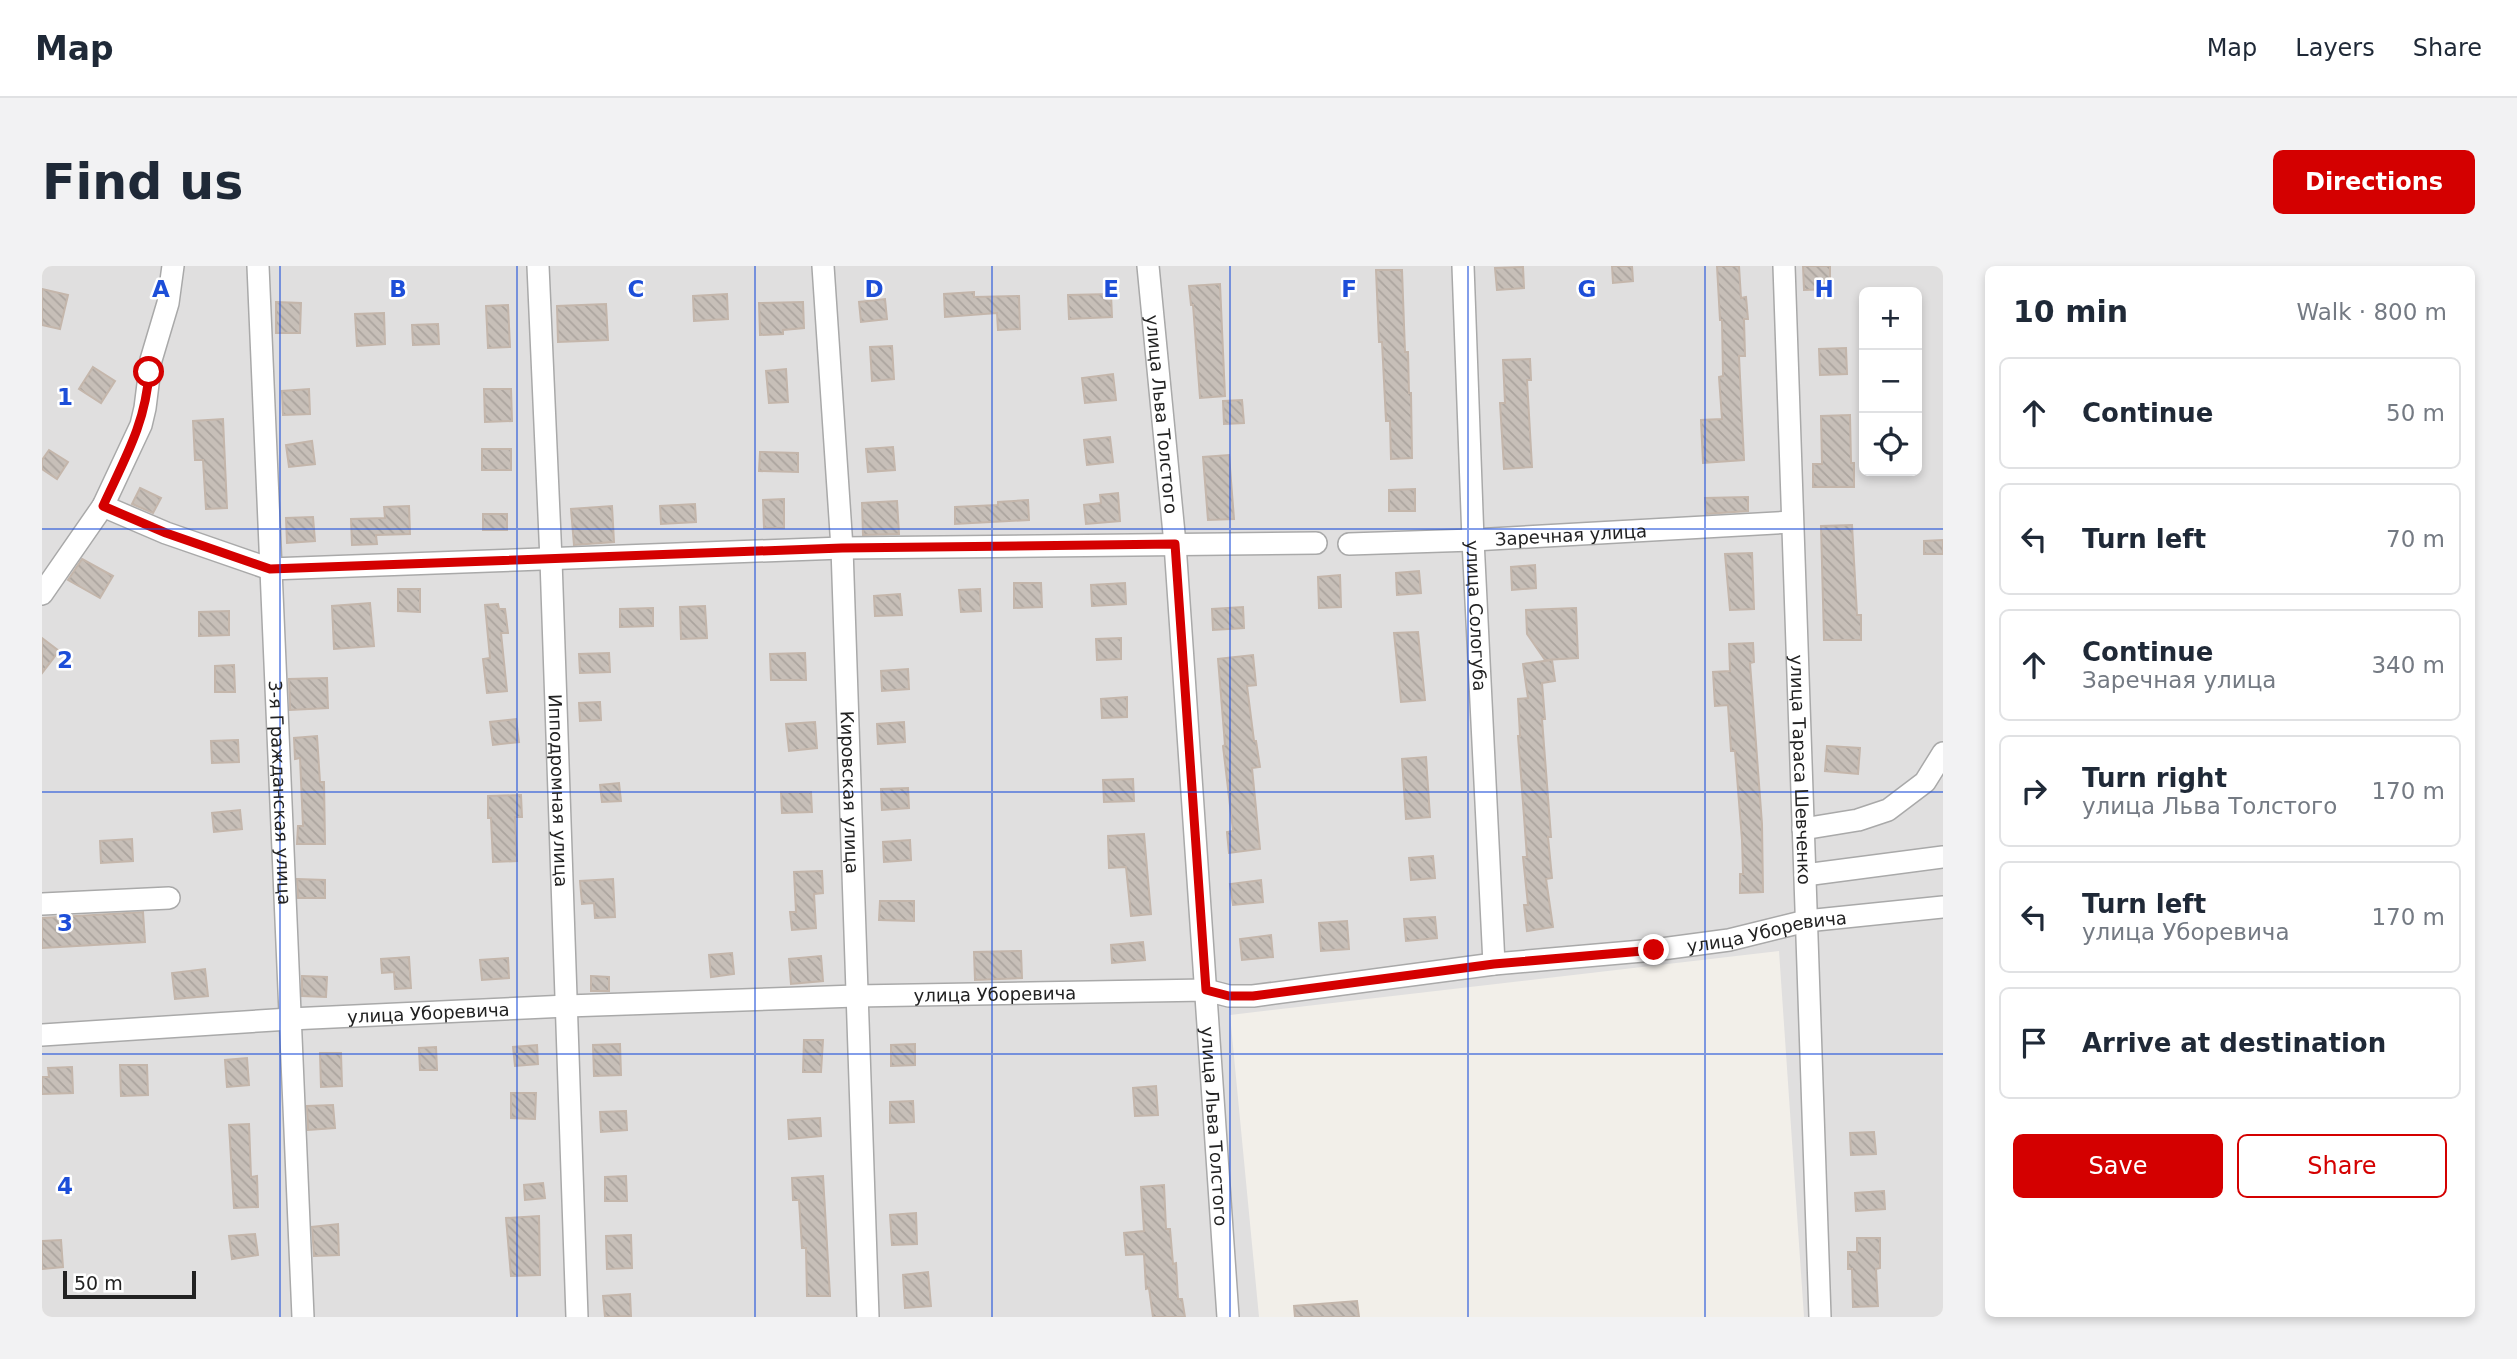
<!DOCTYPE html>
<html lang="en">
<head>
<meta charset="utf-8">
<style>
	body { margin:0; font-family:"DejaVu Sans",sans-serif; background:#f2f2f3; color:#1f2937 }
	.controls { position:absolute; right:21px; top:21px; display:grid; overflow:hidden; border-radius:10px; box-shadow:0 4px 10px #0003 }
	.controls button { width:63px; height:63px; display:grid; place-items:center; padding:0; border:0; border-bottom:2px solid #e0e1e3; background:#fff; color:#1f2937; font:35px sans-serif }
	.scale { position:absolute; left:21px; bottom:18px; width:133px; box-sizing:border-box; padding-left:7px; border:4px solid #222; border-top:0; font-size:19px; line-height:24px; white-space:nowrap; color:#222; -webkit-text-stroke:5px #fff; paint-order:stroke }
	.stop { position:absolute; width:21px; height:21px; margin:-16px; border:5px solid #d40000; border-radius:50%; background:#fff }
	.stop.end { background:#d40000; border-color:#fff; box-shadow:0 2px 7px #0008 }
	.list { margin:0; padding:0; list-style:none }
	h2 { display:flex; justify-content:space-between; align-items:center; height:91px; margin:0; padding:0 28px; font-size:30px }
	h2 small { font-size:23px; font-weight:400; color:#747a83 }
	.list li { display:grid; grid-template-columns:46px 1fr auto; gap:21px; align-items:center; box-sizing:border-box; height:112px; margin:0 14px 14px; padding:0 14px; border:2px solid #e0e1e3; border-radius:10px }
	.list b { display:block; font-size:26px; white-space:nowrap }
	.list p { margin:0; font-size:23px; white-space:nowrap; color:#747a83 }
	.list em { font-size:23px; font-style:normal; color:#747a83 }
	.actions { display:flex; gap:14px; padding:21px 28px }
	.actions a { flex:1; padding:16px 0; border:2px solid #d40000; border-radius:10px; text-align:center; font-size:24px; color:#d40000 }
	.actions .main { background:#d40000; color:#fff }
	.icon { flex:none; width:38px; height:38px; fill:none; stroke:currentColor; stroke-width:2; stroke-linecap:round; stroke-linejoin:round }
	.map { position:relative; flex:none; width:1901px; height:1051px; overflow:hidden; border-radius:10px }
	header { display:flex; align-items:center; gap:42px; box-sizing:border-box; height:98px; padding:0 35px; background:#fff; border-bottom:2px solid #e0e1e3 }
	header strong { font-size:33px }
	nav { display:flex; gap:38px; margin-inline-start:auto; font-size:24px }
	.intro { display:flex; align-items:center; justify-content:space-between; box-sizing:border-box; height:168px; padding:0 42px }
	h1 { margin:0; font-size:49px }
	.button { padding:18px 32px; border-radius:10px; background:#d40000; color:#fff; font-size:24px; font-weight:700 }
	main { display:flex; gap:42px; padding:0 42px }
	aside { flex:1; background:#fff; border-radius:10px; box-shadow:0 4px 10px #0003 }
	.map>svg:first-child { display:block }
	.residential { fill:#e0dfdf; fill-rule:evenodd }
	.building { fill:url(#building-back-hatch); stroke:#c4b6ab; stroke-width:2 }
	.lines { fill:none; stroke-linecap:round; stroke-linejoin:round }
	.minor-casing { stroke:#a9a9a9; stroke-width:24 }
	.minor { stroke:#fff; stroke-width:21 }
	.route { stroke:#d40000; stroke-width:9 }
	.grid { fill:none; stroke:#1d4ed8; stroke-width:2; stroke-opacity:0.55 }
	.labels { text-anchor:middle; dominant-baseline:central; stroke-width:5; stroke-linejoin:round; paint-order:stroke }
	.street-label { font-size:18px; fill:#222; stroke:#fff }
	.grid-label { font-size:23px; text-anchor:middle; font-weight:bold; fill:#1d4ed8; stroke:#fff; stroke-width:5; stroke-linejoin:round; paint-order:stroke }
</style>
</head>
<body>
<header>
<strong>Map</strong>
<nav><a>Map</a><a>Layers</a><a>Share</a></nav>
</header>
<div class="intro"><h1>Find us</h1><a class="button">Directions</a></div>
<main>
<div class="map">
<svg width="1901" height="1051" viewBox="0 0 1901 1051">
	<defs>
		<pattern id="building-back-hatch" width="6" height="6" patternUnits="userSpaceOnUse" patternTransform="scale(1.75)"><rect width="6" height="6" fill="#c7bfb8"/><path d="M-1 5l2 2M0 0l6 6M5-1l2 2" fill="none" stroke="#aba49e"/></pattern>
	</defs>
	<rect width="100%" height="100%" fill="#f2efe9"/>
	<path class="residential" d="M0,0H1901V1051H1762L1737,685L1188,749L1217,1051H0ZM1822,26H1875V205H1822Z"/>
	<g class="building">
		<polygon points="1570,0 1590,0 1591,15 1571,17"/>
		<polygon points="1675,0 1697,0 1699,32 1704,31 1706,53 1702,53 1703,90 1697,90 1702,194 1661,197 1659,154 1680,153 1677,111 1681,110 1680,54 1678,54"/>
		<polygon points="1761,0 1788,0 1788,23 1762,24"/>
		<polygon points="1481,1 1482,22 1455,24 1453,2"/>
		<polygon points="1334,4 1360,4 1363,86 1366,86 1367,127 1369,127 1370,192 1349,193 1348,155 1344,155 1340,76 1337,76"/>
		<polygon points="1178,18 1183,130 1158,132 1151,39 1149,39 1147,20"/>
		<polygon points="0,23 26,29 18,63 0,59"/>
		<polygon points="932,26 932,31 977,30 978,63 956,64 955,47 903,51 902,28"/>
		<polygon points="685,28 686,53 652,55 651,30"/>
		<polygon points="1069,28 1070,51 1027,53 1026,29"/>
		<polygon points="843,33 845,53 819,56 817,36"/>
		<polygon points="234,36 259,37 258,67 234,67"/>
		<polygon points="761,36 762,62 741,64 741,68 718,69 717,37"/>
		<polygon points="564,38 566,74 516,76 515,40"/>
		<polygon points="466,39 468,81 446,82 444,40"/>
		<polygon points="342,47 343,78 315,80 313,48"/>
		<polygon points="396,58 397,78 371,79 370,59"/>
		<polygon points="850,80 852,113 830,115 828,81"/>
		<polygon points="1804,82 1805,108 1778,109 1777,83"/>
		<polygon points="1488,93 1489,114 1485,114 1490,201 1462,203 1458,137 1463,137 1461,94"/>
		<polygon points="51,101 73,115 59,137 37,123"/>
		<polygon points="744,103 746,136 727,137 724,105"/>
		<polygon points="1071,108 1074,134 1043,137 1040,112"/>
		<polygon points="267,123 268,148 241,149 240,125"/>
		<polygon points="442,123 469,123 470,155 443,156"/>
		<polygon points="1200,134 1202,157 1182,158 1181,135"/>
		<polygon points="1808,149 1809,197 1812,197 1812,221 1771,221 1771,198 1780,198 1779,150"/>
		<polygon points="181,153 185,242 164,243 161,194 153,194 151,155"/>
		<polygon points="1068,171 1071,196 1045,199 1042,174"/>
		<polygon points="270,175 273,198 247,201 244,179"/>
		<polygon points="851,181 853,204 826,206 824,183"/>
		<rect x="440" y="183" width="29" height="21"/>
		<polygon points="7,184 26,196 15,213 0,203 0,194"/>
		<polygon points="718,186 756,187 756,206 717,205"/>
		<polygon points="1187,189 1192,253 1166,254 1161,191"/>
		<polygon points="98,222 119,232 111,247 90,238"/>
		<polygon points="1373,223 1373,245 1347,245 1347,224"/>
		<polygon points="1076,227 1078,255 1044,258 1042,239 1059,237 1058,229"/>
		<polygon points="1706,231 1706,245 1664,248 1663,232"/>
		<polygon points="742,233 742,262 722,262 721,234"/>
		<polygon points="986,234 987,254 913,258 913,241 956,239 956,236"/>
		<polygon points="855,235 857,268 821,269 820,237"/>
		<polygon points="653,238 654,256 619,258 618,240"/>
		<polygon points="367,240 368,268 334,269 335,278 310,279 309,253 343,252 342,241"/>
		<polygon points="570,240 572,276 532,279 529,243"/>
		<rect x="441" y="248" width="24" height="16"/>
		<polygon points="271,251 273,275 245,277 244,252"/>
		<polygon points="1810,259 1815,349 1819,349 1819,374 1782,374 1779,260"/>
		<polygon points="1901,274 1901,288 1882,288 1882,275"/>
		<polygon points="1710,287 1712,343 1688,344 1683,288"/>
		<polygon points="40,293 71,310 58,332 26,314"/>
		<polygon points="1493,299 1494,322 1470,324 1469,301"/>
		<polygon points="1377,305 1379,327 1355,329 1354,307"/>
		<polygon points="1298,309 1299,341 1277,342 1276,311"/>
		<polygon points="972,317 999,317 1000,341 972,342"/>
		<polygon points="1083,317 1084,338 1050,340 1049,319"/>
		<polygon points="356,323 378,323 378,346 356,345"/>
		<polygon points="938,323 939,345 919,346 917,324"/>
		<polygon points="858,328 860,349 833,350 832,330"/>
		<polygon points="328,337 332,380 292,383 290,340"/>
		<polygon points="456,338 457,343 463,343 466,367 459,367 465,425 445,427 441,393 448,392 443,339"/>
		<polygon points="663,340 665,372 639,373 638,341"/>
		<polygon points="1201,341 1202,362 1171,364 1170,343"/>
		<polygon points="611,342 611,360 578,361 578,343"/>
		<polygon points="1534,342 1536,392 1503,394 1485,368 1484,344"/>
		<polygon points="187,345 187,369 157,370 157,346"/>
		<polygon points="1376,366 1383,434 1359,436 1352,367"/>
		<polygon points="0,372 17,385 0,407"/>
		<polygon points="1079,372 1079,393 1055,394 1054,373"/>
		<polygon points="1711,377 1712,396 1708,397 1720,558 1721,626 1698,627 1698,608 1701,608 1700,574 1693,485 1689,485 1686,439 1673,440 1671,406 1688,405 1687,378"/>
		<polygon points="567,387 568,406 538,407 537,388"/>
		<polygon points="763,387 764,414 729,414 728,388"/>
		<polygon points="1211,389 1214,419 1205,420 1212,475 1214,475 1218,501 1210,502 1218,583 1187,587 1185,566 1191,565 1181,480 1183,479 1176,393"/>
		<polygon points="1510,394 1513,415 1500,417 1503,453 1500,453 1509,571 1506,571 1510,612 1504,613 1511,661 1485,665 1482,639 1486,639 1481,591 1485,591 1476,470 1478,470 1476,433 1486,432 1481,398"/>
		<polygon points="192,399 193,426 173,426 173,400"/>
		<polygon points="866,403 867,423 840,425 839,405"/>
		<polygon points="285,412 286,442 248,444 247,413"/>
		<polygon points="1085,431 1085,451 1060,452 1059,433"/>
		<polygon points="558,436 559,454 538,455 537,437"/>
		<polygon points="474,453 477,476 451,479 448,456"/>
		<polygon points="773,456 775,482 747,485 744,458"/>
		<polygon points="862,456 863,476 836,478 835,458"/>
		<polygon points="275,470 278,516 282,516 283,578 255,578 256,560 261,560 258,492 253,493 252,472"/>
		<polygon points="196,474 197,496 170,497 169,475"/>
		<polygon points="1785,480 1818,482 1816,508 1783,505"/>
		<polygon points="1384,491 1388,551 1364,553 1360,493"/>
		<polygon points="1091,513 1092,535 1062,536 1061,514"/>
		<polygon points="577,517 579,535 560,536 558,519"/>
		<polygon points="866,522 867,542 840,544 839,523"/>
		<polygon points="739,526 769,526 770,546 740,547"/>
		<polygon points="479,529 480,551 473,551 475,595 451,596 449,552 446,552 446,530"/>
		<polygon points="198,544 200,563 172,566 170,547"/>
		<polygon points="1102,568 1109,648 1089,650 1084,601 1067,602 1066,570"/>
		<polygon points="90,573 91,595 59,597 58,575"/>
		<polygon points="868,574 869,594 842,596 841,576"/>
		<polygon points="1391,590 1393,612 1369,614 1367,592"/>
		<polygon points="780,605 781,627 772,628 774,662 750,664 748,646 754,646 752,606"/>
		<polygon points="255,613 283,614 283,632 256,632"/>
		<polygon points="571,613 573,651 553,652 552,637 540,638 538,615"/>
		<polygon points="1219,614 1221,636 1191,639 1188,618"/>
		<polygon points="838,635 872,635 872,655 837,654"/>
		<polygon points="101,646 103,676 0,682 0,652"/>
		<polygon points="1393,651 1395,672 1364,675 1362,653"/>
		<polygon points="1305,655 1307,683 1279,685 1277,657"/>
		<polygon points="1229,669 1231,691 1200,694 1198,673"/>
		<polygon points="1101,676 1103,694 1070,697 1069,679"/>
		<polygon points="979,685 980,712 933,714 932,686"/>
		<polygon points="690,687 692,708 669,711 667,689"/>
		<polygon points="779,690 781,715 749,718 747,693"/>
		<polygon points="367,691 369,722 353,723 352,706 340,707 339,693"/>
		<polygon points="466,692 467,712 440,714 438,694"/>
		<polygon points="163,703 166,730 133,733 130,707"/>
		<polygon points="260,710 285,711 284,731 260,730"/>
		<polygon points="549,710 567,711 567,725 549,725"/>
		<polygon points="762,774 781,774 779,806 761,806"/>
		<polygon points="578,778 579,809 552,810 551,779"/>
		<polygon points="873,778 873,799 849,800 849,779"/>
		<polygon points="495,779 496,798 473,800 471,781"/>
		<polygon points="394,781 395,804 378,804 377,782"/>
		<polygon points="278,787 299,787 300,820 279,821"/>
		<polygon points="205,792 207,819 185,821 183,794"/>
		<polygon points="78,799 105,799 106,829 79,830"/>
		<polygon points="30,801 31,827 0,828 0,811 7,811 6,802"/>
		<polygon points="1114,820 1116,849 1093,850 1091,822"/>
		<polygon points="469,827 494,827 493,853 469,852"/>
		<polygon points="871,835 872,856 848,857 848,836"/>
		<polygon points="291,839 293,862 266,864 265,840"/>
		<polygon points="584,845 585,864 559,866 558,846"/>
		<polygon points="778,852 779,870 747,873 746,854"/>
		<polygon points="207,858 209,911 215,910 216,941 192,942 187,859"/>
		<polygon points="1832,866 1834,888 1809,889 1808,867"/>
		<polygon points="584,910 585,935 563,935 563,911"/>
		<polygon points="781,910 788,1030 765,1030 764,982 760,982 757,934 751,934 750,912"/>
		<polygon points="501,917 503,932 483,934 482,919"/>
		<polygon points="1122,919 1124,963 1128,963 1131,998 1134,997 1136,1033 1140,1033 1143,1051 1111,1051 1107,1022 1104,1023 1102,988 1084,989 1082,967 1102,965 1099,921"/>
		<polygon points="1842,925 1843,943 1814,945 1813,927"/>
		<polygon points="874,947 875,978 850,979 848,949"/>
		<polygon points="497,950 498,1009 469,1010 464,952"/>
		<polygon points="296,958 297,989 272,990 270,961"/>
		<polygon points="213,968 216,989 190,993 187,970"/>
		<polygon points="589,969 590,1002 565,1003 564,970"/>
		<polygon points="1815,972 1838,972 1838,1002 1834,1003 1836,1040 1811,1041 1810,1003 1806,1003 1806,986 1815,986"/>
		<polygon points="19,974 21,1001 0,1003 0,975"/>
		<polygon points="886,1006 889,1040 863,1042 861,1009"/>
		<polygon points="588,1028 589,1050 563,1051 561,1030"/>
		<polygon points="1315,1035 1317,1051 1253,1051 1252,1040"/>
	</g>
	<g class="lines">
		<defs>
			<g id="minor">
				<path id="s1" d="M216,0L261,1051"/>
				<path id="s2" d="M496,0L509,294L535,1051"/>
				<path id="s3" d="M781,0L800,282L826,1051"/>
				<path id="s4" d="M1106,0L1133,278L1186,1051"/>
				<path id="s5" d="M1421,0L1431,274L1452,698"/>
				<path id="s6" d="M1742,0L1778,1051"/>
				<polyline points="61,240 124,267 228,303 800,282 1274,277"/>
				<path id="s7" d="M1307,278L1431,274L1750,256"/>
				<polyline points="0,328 61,240 99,159 103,142 109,94 126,37 131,0"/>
				<polyline points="1761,563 1816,554 1846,544 1883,516 1901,487"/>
				<polyline points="1763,609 1901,591"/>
				<polyline points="0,638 127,632"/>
				<path id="s8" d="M0,769L248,753L525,740L814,730L1164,724L1187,730H1211L1452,698L1612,684L1687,674L1764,655L1901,641"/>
			</g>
		</defs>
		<use href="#minor" class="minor-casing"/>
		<use href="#minor" class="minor"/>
	</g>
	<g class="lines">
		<path class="route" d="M107,106C104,157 82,194 61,240L124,267L228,303L800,282L1133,278L1164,724L1187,730H1211L1452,698L1612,684"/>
	</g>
	<path class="grid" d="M238,0V1051M475,0V1051M713,0V1051M950,0V1051M1188,0V1051M1426,0V1051M1663,0V1051M0,263H1901M0,526H1901M0,788H1901"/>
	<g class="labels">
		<g class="street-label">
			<text stroke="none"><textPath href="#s4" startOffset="149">улица Льва Толстого</textPath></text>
			<text stroke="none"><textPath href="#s7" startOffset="222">Заречная улица</textPath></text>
			<text stroke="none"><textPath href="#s5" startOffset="350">улица Сологуба</textPath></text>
			<text stroke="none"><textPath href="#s6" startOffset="504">улица Тараса Шевченко</textPath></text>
			<text stroke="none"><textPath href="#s2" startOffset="525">Ипподромная улица</textPath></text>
			<text stroke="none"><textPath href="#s3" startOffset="527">Кировская улица</textPath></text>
			<text stroke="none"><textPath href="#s1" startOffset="527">3-я Гражданская улица</textPath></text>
			<text stroke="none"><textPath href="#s8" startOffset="1731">улица Уборевича</textPath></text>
			<text stroke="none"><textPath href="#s8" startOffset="954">улица Уборевича</textPath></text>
			<text stroke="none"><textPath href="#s8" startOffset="387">улица Уборевича</textPath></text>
			<text stroke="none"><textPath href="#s4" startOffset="863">улица Льва Толстого</textPath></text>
		</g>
	</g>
	<g class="grid-label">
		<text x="119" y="31">A</text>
		<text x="356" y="31">B</text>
		<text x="594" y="31">C</text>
		<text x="832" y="31">D</text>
		<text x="1069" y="31">E</text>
		<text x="1307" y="31">F</text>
		<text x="1545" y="31">G</text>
		<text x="1782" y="31">H</text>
		<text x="23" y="139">1</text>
		<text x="23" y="402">2</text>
		<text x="23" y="665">3</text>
		<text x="23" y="928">4</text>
	</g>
</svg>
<div class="controls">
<button>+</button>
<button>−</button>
<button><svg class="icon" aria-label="locate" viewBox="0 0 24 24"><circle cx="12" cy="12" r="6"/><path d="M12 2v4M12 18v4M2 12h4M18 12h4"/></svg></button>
</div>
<div class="scale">50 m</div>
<div class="stop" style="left:107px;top:106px"></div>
<div class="stop end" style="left:1612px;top:684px"></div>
</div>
<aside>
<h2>10 min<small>Walk · 800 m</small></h2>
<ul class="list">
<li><svg class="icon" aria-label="ahead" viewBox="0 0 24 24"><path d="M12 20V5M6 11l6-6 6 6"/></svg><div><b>Continue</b></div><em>50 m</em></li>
<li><svg class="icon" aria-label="left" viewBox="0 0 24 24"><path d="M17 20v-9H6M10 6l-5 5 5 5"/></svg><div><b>Turn left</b></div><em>70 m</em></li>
<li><svg class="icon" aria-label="ahead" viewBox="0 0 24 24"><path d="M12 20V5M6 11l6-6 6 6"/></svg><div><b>Continue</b><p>Заречная улица</p></div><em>340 m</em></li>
<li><svg class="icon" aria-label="right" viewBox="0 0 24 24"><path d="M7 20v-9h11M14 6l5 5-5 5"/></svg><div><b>Turn right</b><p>улица Льва Толстого</p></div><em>170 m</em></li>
<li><svg class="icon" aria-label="left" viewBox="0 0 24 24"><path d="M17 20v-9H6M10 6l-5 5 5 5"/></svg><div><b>Turn left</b><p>улица Уборевича</p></div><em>170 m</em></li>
<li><svg class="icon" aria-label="arrive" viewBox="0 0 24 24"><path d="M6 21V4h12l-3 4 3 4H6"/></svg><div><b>Arrive at destination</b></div></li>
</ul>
<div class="actions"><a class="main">Save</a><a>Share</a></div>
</aside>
</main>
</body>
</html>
